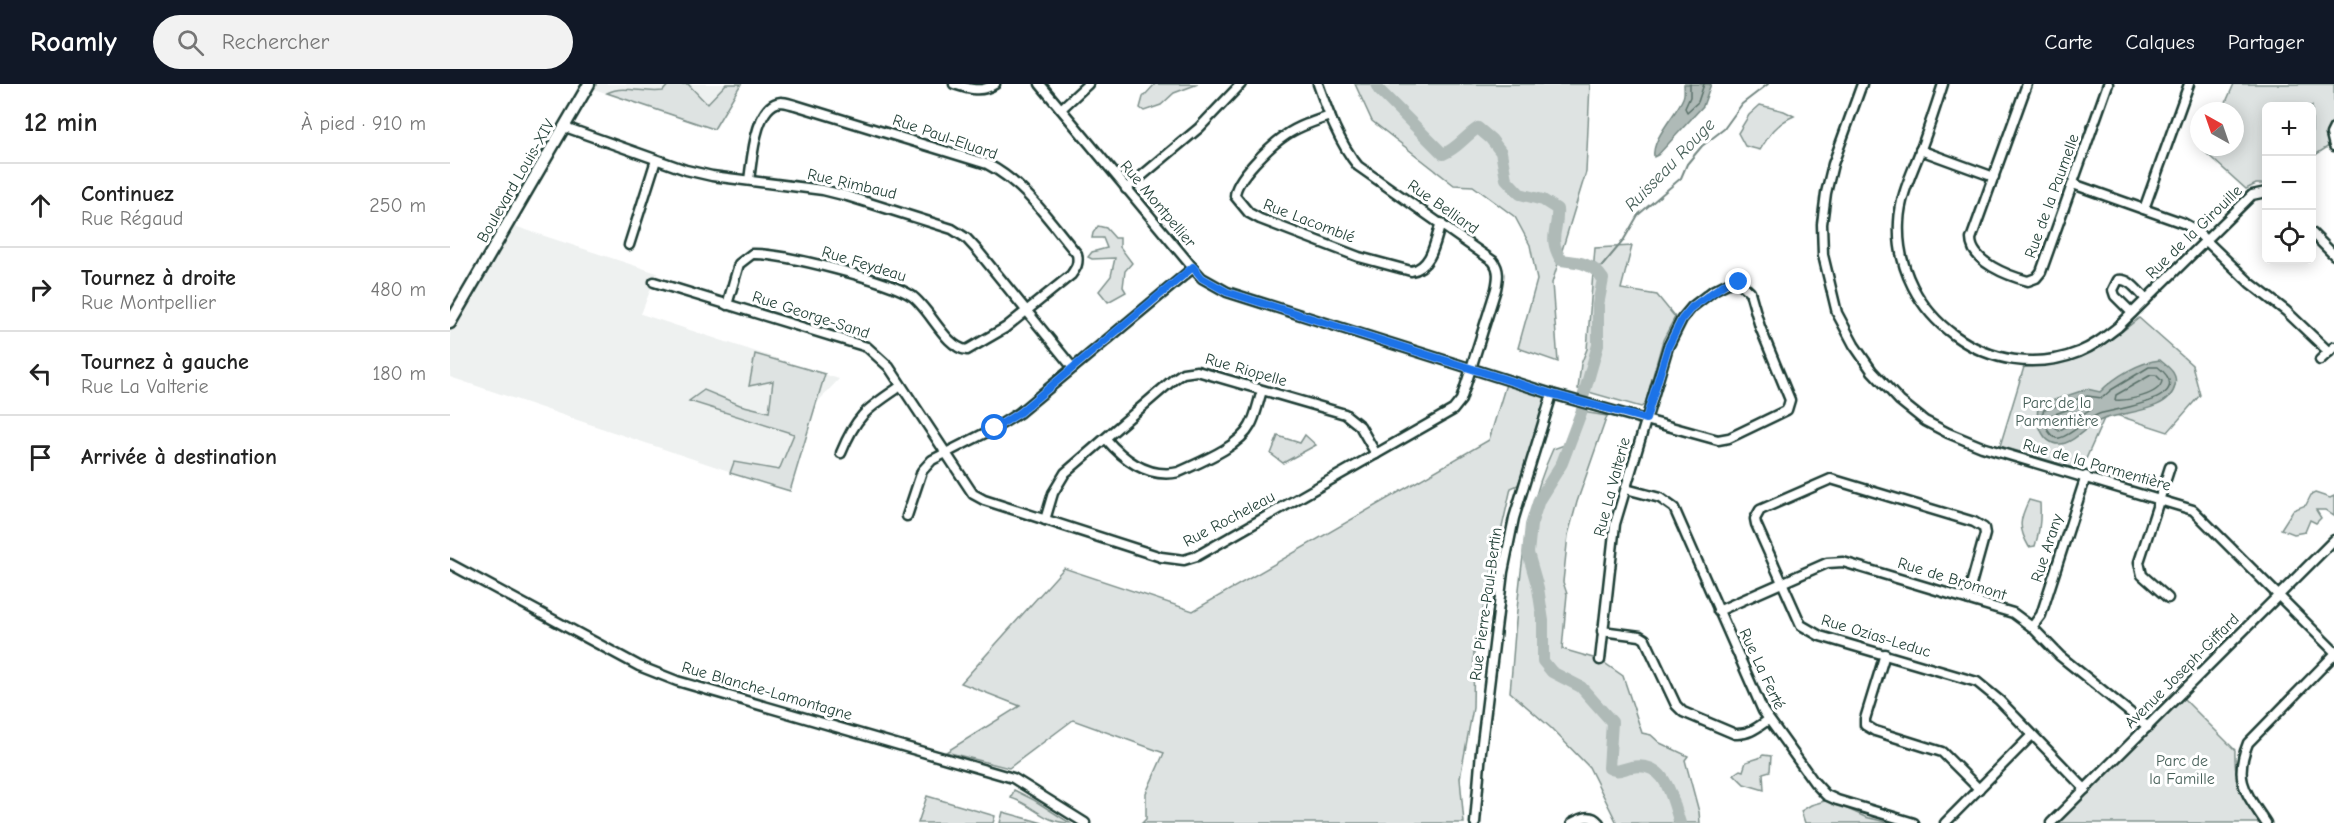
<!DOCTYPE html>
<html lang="fr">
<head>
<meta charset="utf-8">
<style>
	body { margin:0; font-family:"Comic Neue",sans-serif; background:#f2f2f2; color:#222 }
	.controls { position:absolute; right:18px; top:18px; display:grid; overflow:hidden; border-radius:9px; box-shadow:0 3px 15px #0003 }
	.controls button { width:54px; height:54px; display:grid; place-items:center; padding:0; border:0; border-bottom:2px solid #e0e0e0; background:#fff; color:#222; font:30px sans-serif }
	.compass { position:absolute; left:1740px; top:18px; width:54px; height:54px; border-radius:50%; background:#fff; box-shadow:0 3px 15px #0003; rotate:320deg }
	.stop { position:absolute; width:18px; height:18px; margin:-14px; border:4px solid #1a73e8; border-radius:50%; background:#fff }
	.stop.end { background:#1a73e8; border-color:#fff; box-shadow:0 2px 6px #0008 }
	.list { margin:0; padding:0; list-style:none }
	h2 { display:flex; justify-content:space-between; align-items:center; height:78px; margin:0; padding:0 24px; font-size:26px }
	h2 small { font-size:20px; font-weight:400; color:#767676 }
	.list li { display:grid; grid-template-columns:39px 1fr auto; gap:18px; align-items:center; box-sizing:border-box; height:84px; padding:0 24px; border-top:2px solid #e0e0e0 }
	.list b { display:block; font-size:22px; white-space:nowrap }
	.list p { margin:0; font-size:20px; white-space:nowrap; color:#767676 }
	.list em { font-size:20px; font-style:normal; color:#767676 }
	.icon { flex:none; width:33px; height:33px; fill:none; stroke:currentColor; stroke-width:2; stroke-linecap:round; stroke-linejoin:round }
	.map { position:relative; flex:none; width:1884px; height:739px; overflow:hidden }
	header { display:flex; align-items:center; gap:36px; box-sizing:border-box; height:84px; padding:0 30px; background:#111827; color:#fff }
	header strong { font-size:28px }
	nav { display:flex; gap:33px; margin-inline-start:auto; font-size:21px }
	.search { width:420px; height:54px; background:#f2f2f2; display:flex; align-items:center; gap:15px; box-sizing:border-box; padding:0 21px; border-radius:33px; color:#767676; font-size:22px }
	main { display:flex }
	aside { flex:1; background:#fff }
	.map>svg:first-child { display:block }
	.built { fill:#eef1f0 }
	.green { fill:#dee3e2; stroke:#7e908b; stroke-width:1.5 }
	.water { fill:#afbab7; stroke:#758883; stroke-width:1.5 }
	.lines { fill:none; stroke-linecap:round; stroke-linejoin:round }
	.shore { stroke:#596f68; stroke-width:1.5 }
	.stream { stroke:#758883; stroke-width:2 }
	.river { stroke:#afbab7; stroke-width:12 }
	.minor-casing { stroke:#1f3d34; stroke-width:13 }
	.major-casing { stroke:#1f3d34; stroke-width:15 }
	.minor { stroke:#fff; stroke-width:8 }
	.major { stroke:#fff; stroke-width:10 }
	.route { stroke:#1a73e8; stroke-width:8 }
	.labels { text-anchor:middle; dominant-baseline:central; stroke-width:6; stroke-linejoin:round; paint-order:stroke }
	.street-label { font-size:16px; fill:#1f3d34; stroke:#fff }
	.park-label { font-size:16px; fill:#455e57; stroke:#fff }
	.water-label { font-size:18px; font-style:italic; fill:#4a625b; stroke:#fff }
</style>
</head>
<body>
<header>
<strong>Roamly</strong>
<div class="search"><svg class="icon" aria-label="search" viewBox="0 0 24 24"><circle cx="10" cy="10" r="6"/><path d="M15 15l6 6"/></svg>Rechercher</div>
<nav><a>Carte</a><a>Calques</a><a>Partager</a></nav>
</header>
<main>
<aside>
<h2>12 min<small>À pied · 910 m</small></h2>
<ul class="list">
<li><svg class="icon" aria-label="ahead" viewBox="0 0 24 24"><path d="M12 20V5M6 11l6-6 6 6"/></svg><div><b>Continuez</b><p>Rue Régaud</p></div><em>250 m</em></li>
<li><svg class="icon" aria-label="right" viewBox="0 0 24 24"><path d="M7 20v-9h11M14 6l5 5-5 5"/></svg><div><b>Tournez à droite</b><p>Rue Montpellier</p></div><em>480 m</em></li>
<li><svg class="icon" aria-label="left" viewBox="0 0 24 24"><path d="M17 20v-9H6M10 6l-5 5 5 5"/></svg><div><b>Tournez à gauche</b><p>Rue La Valterie</p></div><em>180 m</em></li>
<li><svg class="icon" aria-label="arrive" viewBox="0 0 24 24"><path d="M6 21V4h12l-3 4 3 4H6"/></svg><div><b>Arrivée à destination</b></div></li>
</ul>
</aside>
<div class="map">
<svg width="1884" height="739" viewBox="0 0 1884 739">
	<rect width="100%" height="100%" fill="#fff"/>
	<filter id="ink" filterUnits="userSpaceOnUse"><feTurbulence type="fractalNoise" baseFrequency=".0167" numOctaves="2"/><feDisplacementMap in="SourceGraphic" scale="12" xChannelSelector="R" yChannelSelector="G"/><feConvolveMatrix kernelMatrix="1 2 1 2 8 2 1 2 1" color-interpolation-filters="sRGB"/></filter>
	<g filter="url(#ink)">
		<g class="built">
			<polygon points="139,0 291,0 265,46 138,3"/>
			<polygon points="58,140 207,189 191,230 389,295 362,324 338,407 0,293 0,239"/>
		</g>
		<g class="green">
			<path d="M219,0H238L257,20L276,0H291L264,45L157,9C175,0 193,10 213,7Z"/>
			<polygon points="705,0 748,0 724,9 711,21 694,27 690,24 693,13"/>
			<polygon points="905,0 1140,0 1136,88 1102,199 1108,278 1068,264 1087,196 1080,161 1065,133 1023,102 1004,101 922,37"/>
			<polygon points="1784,0 1884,0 1884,37 1881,43 1879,62 1862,73 1862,22 1816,22 1816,100 1806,100 1796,105 1754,67 1756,63 1785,63 1785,27 1772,27"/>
			<path d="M1310,21L1334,27L1344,32C1327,39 1319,51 1310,66L1295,62L1288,49L1299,31Z"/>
			<polygon points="648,142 656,144 665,154 670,154 670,163 682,179 675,187 673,203 676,208 658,218 649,207 661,192 665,174 642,175 638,173 642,168 657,164 653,154 642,154 643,149"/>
			<polygon points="1182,162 1171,205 1207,211 1225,233 1213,256 1195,320 1191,323 1128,305 1131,280 1137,265 1145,164"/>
			<path d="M1689,234L1742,281L1750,311L1718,348L1657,328L1631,386L1550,362L1574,283C1627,281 1649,267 1689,234Z"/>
			<polygon points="305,270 375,290 340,407 280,389 284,378 329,386 344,350 239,317 254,306 290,321 319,328 323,297 299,302"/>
			<polygon points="1056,300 1093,311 1097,319 1068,401 1061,404 1024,566 1023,624 1010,694 1014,739 692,739 696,735 696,709 714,669 623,636 559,684 496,668 570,622 511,599 614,484 743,527 1039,356"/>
			<path d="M1133,328L1157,332L1127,418L1118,451L1113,498L1117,510L1112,565L1150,576L1173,592L1192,649L1201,651L1210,659L1238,672L1235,676L1249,728L1250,739H1167L1139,683L1101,644L1060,608C1068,527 1068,440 1103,365L1120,359Z"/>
			<polygon points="855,351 866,361 833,379 821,370 828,352 850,359"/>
			<polygon points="1865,409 1880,414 1884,412 1884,432 1875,426 1866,426 1871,434 1866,439 1860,436 1855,448 1844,450 1831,445 1843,426 1856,421 1861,411"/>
			<path d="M1579,416L1590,419C1591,435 1590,447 1585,462L1579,463C1568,444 1569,436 1579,416Z"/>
			<path d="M1733,614L1785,666C1784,701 1792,711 1811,739H1608Z"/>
			<polygon points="1313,671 1321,672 1320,687 1313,689 1314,706 1294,700 1284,690 1290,686 1293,687 1296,678 1309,674"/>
			<path d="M564,706L584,716L620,739C594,739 584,721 561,714Z"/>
			<polygon points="477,712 545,732 543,739 468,739"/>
			<polygon points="1378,716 1415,733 1440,739 1355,739 1351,727 1361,721"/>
			<polygon points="553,728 593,739 550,739"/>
		</g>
		<g class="water">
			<path d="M1234,0H1261L1253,22L1208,71L1204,73C1201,55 1226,31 1233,14C1235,10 1234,5 1234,0Z"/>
			<path d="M1710,276C1719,284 1728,289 1725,302C1719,329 1671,327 1649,337C1636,342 1623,360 1610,360C1592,361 1584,335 1589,321L1637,305L1650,308C1664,293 1689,278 1710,276Z"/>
		</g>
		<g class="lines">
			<g class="shore">
				<polyline points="1240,0 1240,13 1235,24 1237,28 1248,18 1254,0"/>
				<path d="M1699,283H1708C1750,316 1667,324 1649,330C1638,334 1614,357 1606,354C1597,350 1594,338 1592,330L1594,326L1637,312L1652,314L1661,306Z"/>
				<path d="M1701,291H1706L1712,297C1710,311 1677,317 1665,316L1666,311Z"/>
				<polygon points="1637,319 1642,321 1642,325 1609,347 1606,344 1601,334 1602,331"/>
			</g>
			<polyline class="stream" points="1148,187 1173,157 1188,131 1231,94 1237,80 1252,62 1274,45 1292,20 1318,0"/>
			<g class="river">
				<path d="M926,0L929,6L993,70C1007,65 1015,52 1028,44L1041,55L1051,68L1056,95L1070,110L1093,116L1107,125C1109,147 1097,152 1111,176C1129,178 1143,179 1153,195L1148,221V261L1134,310"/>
				<path d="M1132,326L1112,379L1089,416L1081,441L1078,469L1088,504L1093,537V577L1102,588L1131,603L1162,638L1159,684C1167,689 1172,685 1181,683C1217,676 1221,713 1230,739"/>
			</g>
			<defs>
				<g id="minor">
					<path d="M504,0C519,5 531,9 545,0"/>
					<polyline points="590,0 743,184 752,194 777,208 1102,310 1268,356 1279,354 1337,326 1340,316 1310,243 1300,208 1289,198 1282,197 1264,206 1242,223 1232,235 1218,263 1165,440 1150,576"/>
					<polyline points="1412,0 1383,80 1376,109 1372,140 1373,171 1387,229 1404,261 1422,287 1450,317 1475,337 1498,349 1532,363 1743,426 1884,567"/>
					<path d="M1493,0C1486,22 1479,43 1471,65C1462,89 1450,112 1449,138C1444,232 1542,303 1629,268C1644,262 1655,253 1668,243L1802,111L1816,108"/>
					<path d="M1577,0L1521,155C1521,178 1559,192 1578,197L1586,194L1591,188L1658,0"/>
					<polyline points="611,25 638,0"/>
					<path d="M880,32C865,37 849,42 836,51C821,61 785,95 785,112L799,129L810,135L909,173L961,187C982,184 985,157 991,139"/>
					<polyline points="115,43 236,86 262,92 373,106 397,112 502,145 516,154 528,167 623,284"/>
					<polyline points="1884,44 1881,50 1884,62"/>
					<polyline points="1470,66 1544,93"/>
					<polyline points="1623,100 1733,139 1744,145 1800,199 1836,227 1879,268"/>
					<polyline points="676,105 749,44 791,0"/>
					<polyline points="1694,125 1739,0"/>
					<polyline points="1862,149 1884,171"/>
					<polyline points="179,161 206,76"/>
					<path d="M204,198L417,263L439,283L523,410L534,416L711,473L734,476L747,472L1003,326L1011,316L1046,205C1048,195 1050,186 1043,177L908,82C889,59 878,28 868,0"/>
					<path d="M277,221L289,180L302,170C332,169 438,196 462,212C480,225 496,264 517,266L555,244L621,191C626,184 629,180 627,170C599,137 576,100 537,80L345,21C341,20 335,18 331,18C305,20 302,77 299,96"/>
					<path d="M1682,229L1665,212L1663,206L1668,196C1680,194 1688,208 1696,215"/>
					<polyline points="1870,276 1884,263"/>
					<path d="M656,355C674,376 699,395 729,388C750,378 789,363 800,342C806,332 808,318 812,307"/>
					<path d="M391,369C407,330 417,325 451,302"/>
					<polyline points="1176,405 1210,414 1224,424 1313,627 1364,698 1376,711 1387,716 1464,739"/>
					<polyline points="457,432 472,387 482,376 545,344 569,329 743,184"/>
					<polyline points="595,436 603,409 615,389 724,295 733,289 747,287 895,330 910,342 926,370"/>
					<polyline points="0,480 189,582 227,597 563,694 635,739"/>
					<polyline points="1718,514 1692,491 1689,478 1720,383"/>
					<polyline points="1517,515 1535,450 1534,444 1524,438 1381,395 1310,426 1305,435 1306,440 1351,541 1370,552 1527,598 1549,616 1635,705"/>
					<polyline points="1268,527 1377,479 1393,478 1563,529 1582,543 1610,572 1698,643"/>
					<polyline points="1582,543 1591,531 1636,392"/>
					<path d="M1152,547L1190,552L1195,555L1226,621L1233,628L1285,650C1299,651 1308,643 1318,636"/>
					<polyline points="1435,570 1415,635 1415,641 1425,647 1492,668 1529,705"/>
					<polyline points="1025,739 1031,667 1053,488 1064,434 1102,310"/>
					<path d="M1122,739C1131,734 1141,729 1149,739"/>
					<polyline points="1495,739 1582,651"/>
					<polyline points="1601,739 1884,456"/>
					<path d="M1816,739C1796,709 1783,696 1798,659L1884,571"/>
				</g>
				<polyline id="major" points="0,239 139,0"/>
			</defs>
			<use href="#minor" class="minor-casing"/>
			<use href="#major" class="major-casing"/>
			<use href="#minor" class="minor"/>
			<use href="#major" class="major"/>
		</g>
	</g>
	<g class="lines" filter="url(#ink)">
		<polyline class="route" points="545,344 569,329 743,183 752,194 777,208 1102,310 1196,335 1218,263 1232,235 1242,223 1276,199 1289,198"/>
	</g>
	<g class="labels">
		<g class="street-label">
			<text transform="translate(495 53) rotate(19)">Rue Paul-Eluard</text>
			<text transform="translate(66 97) rotate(-60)">Boulevard Louis-XIV</text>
			<text transform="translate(402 100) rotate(13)">Rue Rimbaud</text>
			<text transform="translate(1602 112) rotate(-70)">Rue de la Paumelle</text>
			<text transform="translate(708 120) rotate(50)">Rue Montpellier</text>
			<text transform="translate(993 123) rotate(35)">Rue Belliard</text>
			<text transform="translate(859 137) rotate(21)">Rue Lacomblé</text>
			<text transform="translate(1744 148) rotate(-44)">Rue de la Girouille</text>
			<text transform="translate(414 180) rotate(17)">Rue Feydeau</text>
			<text transform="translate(361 231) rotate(18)">Rue George-Sand</text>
			<text transform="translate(796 286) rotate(16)">Rue Riopelle</text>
			<text transform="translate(1647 381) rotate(16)">Rue de la Parmentière</text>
			<text transform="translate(1162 403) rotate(-75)">Rue La Valterie</text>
			<text transform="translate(779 435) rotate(-28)">Rue Rocheleau</text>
			<text transform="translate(1597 464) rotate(-72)">Rue Arany</text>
			<text transform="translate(1502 495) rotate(17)">Rue de Bromont</text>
			<text transform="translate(1036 520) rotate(-82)">Rue Pierre-Paul-Bertin</text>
			<text transform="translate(1426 552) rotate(17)">Rue Ozias-Leduc</text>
			<text transform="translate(1312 585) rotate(65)">Rue La Ferté</text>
			<text transform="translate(1732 587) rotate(-45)">Avenue Joseph-Giffard</text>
			<text transform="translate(317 607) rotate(16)">Rue Blanche-Lamontagne</text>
		</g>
		<g class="park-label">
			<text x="1607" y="319">Parc de la<tspan x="1607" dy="18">Parmentière</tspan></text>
			<text x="1732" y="677">Parc de<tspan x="1732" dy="18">la Famille</tspan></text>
		</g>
		<g class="water-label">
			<text transform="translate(1220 81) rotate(-46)">Ruisseau Rouge</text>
		</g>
	</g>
</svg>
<div class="controls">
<button>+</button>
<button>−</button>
<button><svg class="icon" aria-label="locate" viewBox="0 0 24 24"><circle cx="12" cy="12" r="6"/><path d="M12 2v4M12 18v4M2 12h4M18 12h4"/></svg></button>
</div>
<svg class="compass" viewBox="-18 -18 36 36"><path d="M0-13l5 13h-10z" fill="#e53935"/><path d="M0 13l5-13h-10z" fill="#767676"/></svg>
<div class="stop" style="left:545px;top:344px"></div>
<div class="stop end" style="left:1289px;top:198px"></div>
</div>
</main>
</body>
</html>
